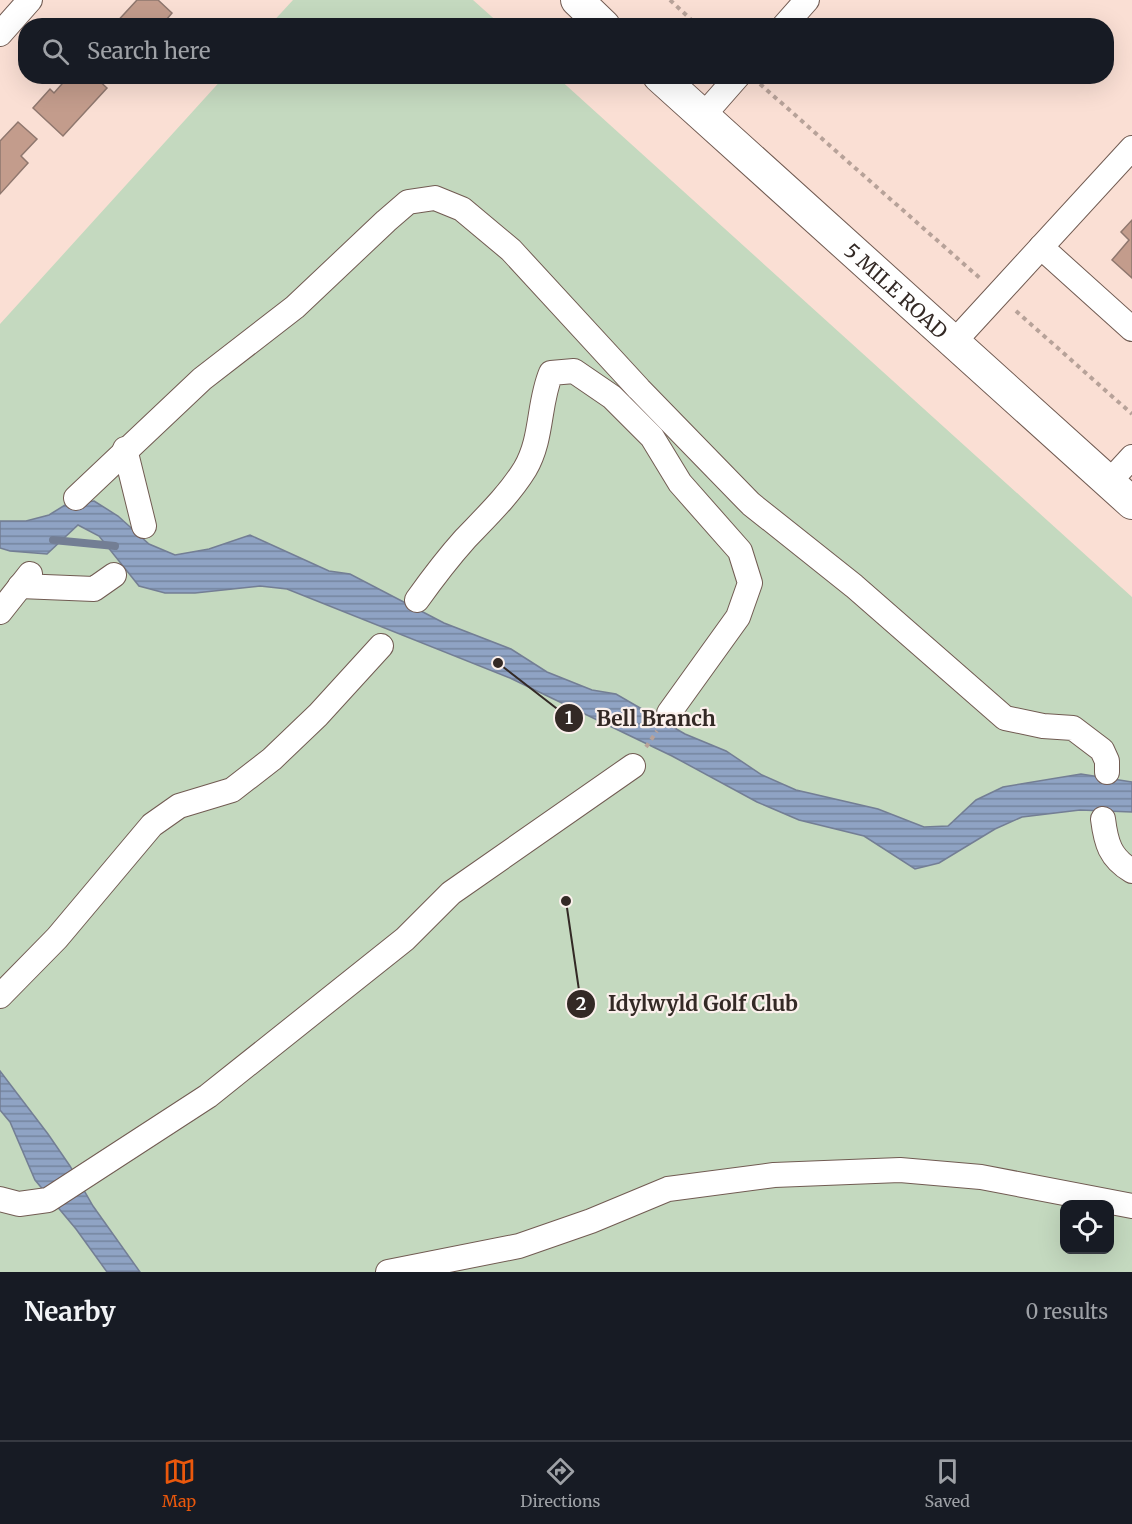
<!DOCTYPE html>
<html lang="en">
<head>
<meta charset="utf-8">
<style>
	body { margin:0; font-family:Merriweather,serif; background:#20242c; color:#f1f3f6 }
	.controls { position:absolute; right:18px; bottom:18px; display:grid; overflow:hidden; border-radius:12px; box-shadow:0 6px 24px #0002 }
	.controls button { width:54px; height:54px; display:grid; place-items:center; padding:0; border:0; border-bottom:2px solid #363941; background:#171b24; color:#f1f3f6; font:30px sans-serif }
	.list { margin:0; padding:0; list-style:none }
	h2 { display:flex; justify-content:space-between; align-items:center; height:78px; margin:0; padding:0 24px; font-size:26px }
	h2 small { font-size:20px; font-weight:400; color:#9ea1a6 }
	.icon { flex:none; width:33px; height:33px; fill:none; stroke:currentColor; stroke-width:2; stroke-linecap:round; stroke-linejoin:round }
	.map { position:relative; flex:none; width:1132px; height:1272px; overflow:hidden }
	.search { position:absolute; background:#171b24; box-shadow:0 6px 24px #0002; left:18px; right:18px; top:18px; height:66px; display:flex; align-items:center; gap:15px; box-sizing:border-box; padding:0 21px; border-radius:24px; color:#9ea1a6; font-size:22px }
	.sheet { height:168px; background:#171b24 }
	nav { display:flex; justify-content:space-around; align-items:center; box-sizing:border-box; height:84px; border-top:2px solid #363941; background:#171b24; font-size:16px; color:#9ea1a6 }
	nav a { display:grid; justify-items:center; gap:3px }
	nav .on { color:#ea580c }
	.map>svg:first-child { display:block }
	.grass { fill:#c4d9bf; fill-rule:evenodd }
	.water { fill:url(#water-rules); stroke:#737e94; stroke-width:1.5 }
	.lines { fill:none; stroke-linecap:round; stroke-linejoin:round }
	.stream { stroke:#737e94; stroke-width:8 }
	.building { fill:#c39c8c; stroke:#8f776e; stroke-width:1.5 }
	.minor-casing { stroke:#715b52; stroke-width:26 }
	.major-casing { stroke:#715b52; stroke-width:34 }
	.path { stroke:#b7a299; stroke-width:4; stroke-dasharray:4.5 4.5; stroke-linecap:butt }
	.minor { stroke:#fff; stroke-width:24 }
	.major { stroke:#fff; stroke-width:32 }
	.labels { text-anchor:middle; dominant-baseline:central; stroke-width:4.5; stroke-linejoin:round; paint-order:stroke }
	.street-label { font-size:20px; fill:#332925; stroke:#fbf0ec }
	.leader { fill:none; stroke:#332925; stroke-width:2 }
	.callout-dot { fill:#332925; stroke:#fbf0ec; stroke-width:2 }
	.mark-label { font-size:18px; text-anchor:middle; font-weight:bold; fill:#fff }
	.callout-label { font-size:21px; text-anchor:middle; font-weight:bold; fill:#332925; stroke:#fbf0ec; stroke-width:4.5; stroke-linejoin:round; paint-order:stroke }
</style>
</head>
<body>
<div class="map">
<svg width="1132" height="1272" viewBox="0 0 1132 1272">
	<defs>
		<pattern id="water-rules" width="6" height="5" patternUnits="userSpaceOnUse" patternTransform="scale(1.5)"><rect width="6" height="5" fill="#8fa3c4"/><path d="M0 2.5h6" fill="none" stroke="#75859f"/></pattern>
	</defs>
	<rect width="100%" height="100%" fill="#fadfd4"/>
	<g class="grass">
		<polygon points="293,0 473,0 501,25 270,25"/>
		<path d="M224,77H557L1132,597V1272H0V324ZM1064,1204H1110V1250H1064Z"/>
	</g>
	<g class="water">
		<polygon points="94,501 118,516 149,544 175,555 209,549 250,535 329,571 350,574 444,623 511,649 547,672 592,690 616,694 685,734 726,751 762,775 796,790 878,809 924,827 948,826 976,800 1003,787 1081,774 1132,782 1132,812 1080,810 1022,817 995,829 939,863 915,869 864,836 799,820 757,802 672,756 510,678 287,589 260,586 195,593 165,593 139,586 99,536 78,525 47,554 10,551 0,548 0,521 26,521 49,515 65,505"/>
		<polygon points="0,1071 48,1134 70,1166 93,1206 140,1272 107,1272 76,1229 35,1180 10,1122 0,1110"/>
	</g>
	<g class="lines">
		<polyline class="stream" points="53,540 115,546"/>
	</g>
	<g class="building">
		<polygon points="137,0 158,0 172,13 161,26 113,26"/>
		<polygon points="69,76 94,76 107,88 63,136 33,108 50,89 54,93"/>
		<polygon points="18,122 37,139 21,156 28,163 0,194 0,141"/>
		<polygon points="1132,220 1132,278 1112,260 1129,240 1121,232"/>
	</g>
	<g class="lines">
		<defs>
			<g id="minor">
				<polyline points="784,26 807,0"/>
				<polyline points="0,34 30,0"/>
				<polyline points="702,117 738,76"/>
				<polyline points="1041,247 1132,329"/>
				<polyline points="954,342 1132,148"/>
				<polyline points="125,449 144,526"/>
				<polyline points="1109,482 1132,457"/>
				<polyline points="76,498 202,379 295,307 386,221 408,202 435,198 462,209 511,250 639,389 751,504 854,586 1005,718 1043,726 1073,728 1102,750 1107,761 1107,772"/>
				<polyline points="20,586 94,589 114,575"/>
				<path d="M417,600C432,579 448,558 465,539C486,517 509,495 525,469C543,438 538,404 551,373L574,371L612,397L652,437L680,483L740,551L750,583L738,617L669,713"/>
				<polyline points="0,612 30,574"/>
				<path d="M1103,819C1106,843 1110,858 1132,871"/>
				<polyline points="0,996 57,938 152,825 179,806 232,790 272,759 318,715 381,646"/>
				<polyline points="0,1199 19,1204 48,1200 208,1096 405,939 451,893 633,766"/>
				<polyline points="388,1272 519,1246 591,1221 668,1189 774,1175 900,1170 981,1177 1132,1206"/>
			</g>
			<g id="major">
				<polyline points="577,0 604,26"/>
				<path id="s1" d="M659,76L1132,503"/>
			</g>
		</defs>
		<use href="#minor" class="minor-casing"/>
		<use href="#major" class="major-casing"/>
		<g class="path">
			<polyline points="670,0 698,26"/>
			<polyline points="760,84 982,280"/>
			<polyline points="1016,311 1132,414"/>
			<polyline points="646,747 657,731"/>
		</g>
		<use href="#minor" class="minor"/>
		<use href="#major" class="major"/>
	</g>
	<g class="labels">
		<g class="street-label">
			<text stroke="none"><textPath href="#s1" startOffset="320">5 MILE ROAD</textPath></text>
		</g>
	</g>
	<path class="leader" d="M498 663L569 718M566 901L581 1004"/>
	<g class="callout-dot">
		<circle cx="498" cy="663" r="6"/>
		<circle cx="566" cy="901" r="6"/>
		<circle cx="569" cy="718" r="15"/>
		<circle cx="581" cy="1004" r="15"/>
	</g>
	<g class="mark-label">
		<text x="569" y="724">1</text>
		<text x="581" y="1010">2</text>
	</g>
	<g class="callout-label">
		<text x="656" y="726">Bell Branch</text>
		<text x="703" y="1011">Idylwyld Golf Club</text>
	</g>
</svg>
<div class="controls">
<button><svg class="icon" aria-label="locate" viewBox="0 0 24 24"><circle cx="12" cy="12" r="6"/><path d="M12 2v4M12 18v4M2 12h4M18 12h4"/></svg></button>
</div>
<div class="search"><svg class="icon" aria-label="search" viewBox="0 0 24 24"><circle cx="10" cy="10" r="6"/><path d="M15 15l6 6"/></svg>Search here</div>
</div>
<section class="sheet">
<h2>Nearby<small>0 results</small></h2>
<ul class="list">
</ul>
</section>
<nav>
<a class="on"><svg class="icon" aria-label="map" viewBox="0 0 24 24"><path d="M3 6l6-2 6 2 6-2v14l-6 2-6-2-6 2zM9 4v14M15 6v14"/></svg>Map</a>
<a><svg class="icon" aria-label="directions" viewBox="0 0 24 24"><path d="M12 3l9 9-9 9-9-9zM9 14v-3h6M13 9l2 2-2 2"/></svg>Directions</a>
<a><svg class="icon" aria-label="saved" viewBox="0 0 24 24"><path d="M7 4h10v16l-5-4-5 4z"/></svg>Saved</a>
</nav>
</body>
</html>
